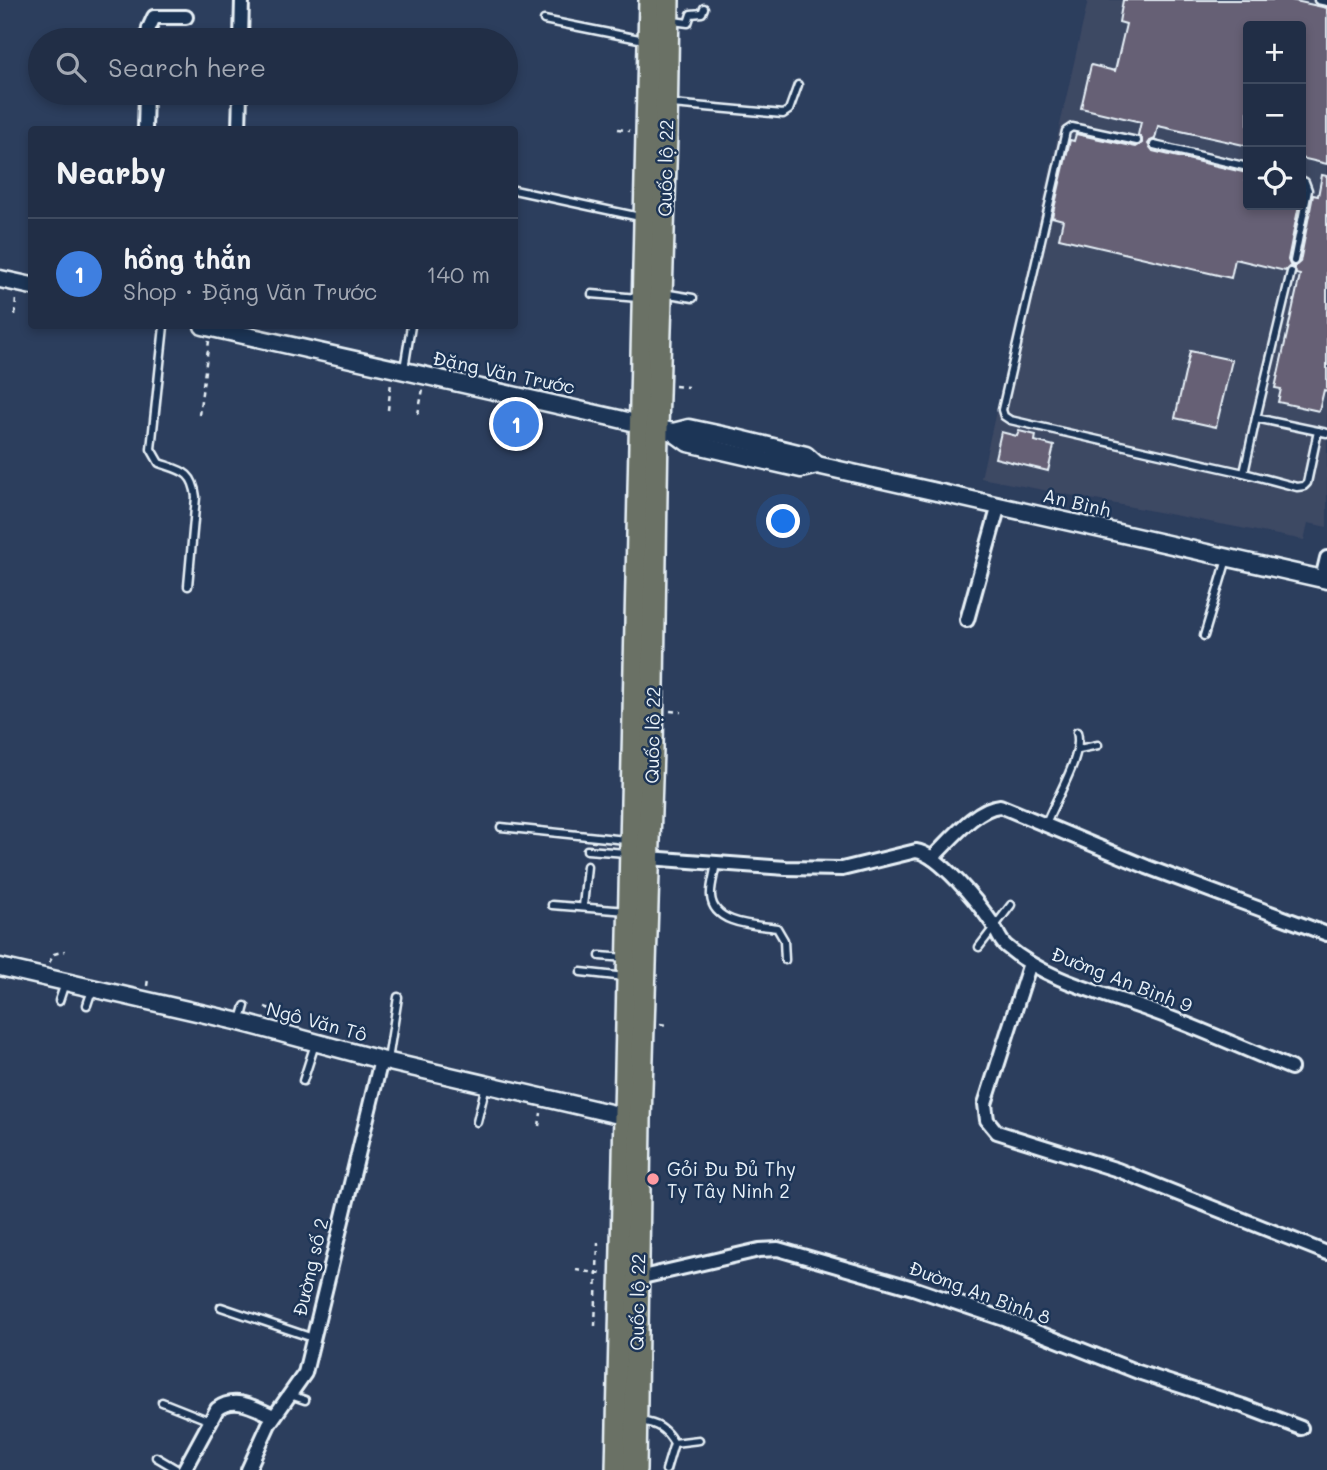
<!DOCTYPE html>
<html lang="en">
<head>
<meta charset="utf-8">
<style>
	body { margin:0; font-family:Mali,sans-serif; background:#29364d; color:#f1f3f6 }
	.controls { position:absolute; right:21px; top:21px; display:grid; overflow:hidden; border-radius:7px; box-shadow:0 4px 10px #0003 }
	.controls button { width:63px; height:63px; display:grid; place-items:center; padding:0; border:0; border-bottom:2px solid #3e4a5f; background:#212e46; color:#f1f3f6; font:35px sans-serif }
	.you { position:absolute; left:784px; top:522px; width:24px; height:24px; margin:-18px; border:5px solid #fff; border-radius:50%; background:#1a73e8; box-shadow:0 0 0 10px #1a73e833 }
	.badge { display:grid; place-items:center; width:46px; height:46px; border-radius:50%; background:#e797bd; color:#fff; font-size:23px; font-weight:700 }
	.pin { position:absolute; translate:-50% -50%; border:4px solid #fff; box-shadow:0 2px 7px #0006 }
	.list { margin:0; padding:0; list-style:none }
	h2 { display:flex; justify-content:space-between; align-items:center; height:91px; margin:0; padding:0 28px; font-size:30px }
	h2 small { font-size:23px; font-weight:400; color:#a2a8b3 }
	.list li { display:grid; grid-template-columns:46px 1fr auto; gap:21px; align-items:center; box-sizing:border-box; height:112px; padding:0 28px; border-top:2px solid #3e4a5f }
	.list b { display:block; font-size:26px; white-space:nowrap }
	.list p { margin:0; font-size:23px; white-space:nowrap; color:#a2a8b3 }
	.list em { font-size:23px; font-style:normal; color:#a2a8b3 }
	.icon { flex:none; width:38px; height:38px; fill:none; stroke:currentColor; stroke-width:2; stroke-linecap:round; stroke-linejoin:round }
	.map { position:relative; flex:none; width:1327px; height:1470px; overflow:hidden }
	.search { position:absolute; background:#212e46; box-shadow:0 4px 10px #0003; left:28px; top:28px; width:490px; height:77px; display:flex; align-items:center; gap:18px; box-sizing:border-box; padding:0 24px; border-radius:38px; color:#a2a8b3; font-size:26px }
	.panel { position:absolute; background:#212e46; box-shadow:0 4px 10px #0003; left:28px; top:126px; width:490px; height:203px; border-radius:7px }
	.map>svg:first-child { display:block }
	.built { fill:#3d4864; fill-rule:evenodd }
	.building { fill:#666175; stroke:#e8f1f8; stroke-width:2 }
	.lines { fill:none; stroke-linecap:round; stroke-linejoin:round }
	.lane-casing { stroke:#e8f1f8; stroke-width:11 }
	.street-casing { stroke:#e8f1f8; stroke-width:18 }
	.secondary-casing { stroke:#e8f1f8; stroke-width:21 }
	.highway-casing { stroke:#e8f1f8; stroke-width:26 }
	.path { stroke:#e8f1f8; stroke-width:2.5; stroke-dasharray:5 5; stroke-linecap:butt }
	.lane { stroke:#1d3557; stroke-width:6 }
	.street { stroke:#1d3557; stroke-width:12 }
	.secondary { stroke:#1d3557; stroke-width:16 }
	.highway { stroke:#6a7165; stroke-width:21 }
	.poi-dot { fill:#ff9aa2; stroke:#1d3557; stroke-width:2.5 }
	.labels { text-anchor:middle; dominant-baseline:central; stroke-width:5; stroke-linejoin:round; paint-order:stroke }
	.street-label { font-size:19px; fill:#e8f1f8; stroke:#1d3557 }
	.poi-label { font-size:19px; fill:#e8f1f8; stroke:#1d3557; text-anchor:start }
</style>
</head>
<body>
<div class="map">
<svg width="1327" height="1470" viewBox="0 0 1327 1470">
	<rect width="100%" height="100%" fill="#2c3e5d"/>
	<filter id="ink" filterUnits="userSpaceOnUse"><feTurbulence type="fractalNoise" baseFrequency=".0143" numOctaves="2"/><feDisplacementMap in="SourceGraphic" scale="14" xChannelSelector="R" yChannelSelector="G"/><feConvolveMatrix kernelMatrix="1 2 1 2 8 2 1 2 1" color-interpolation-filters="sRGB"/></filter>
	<g filter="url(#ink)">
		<path class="built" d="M1088,0H1327V527L1308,523L1304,540L981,478ZM1248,26H1301V205H1248Z"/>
		<g class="building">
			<polygon points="1123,0 1291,0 1327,8 1327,164 1301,158 1301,26 1248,26 1248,146 1158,126 1155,139 1150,141 1148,144 1153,151 1247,173 1245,180 1248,180 1248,205 1299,205 1288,260 1290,265 1294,267 1300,262 1313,195 1318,196 1322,175 1327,176 1327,391 1324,390 1319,411 1278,402 1281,389 1275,388 1300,275 1296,274 1294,267 1289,267 1285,271 1235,259 1231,278 1059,238 1063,220 1052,217 1070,140 1074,141 1076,134 1136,147 1142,143 1142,139 1138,135 1141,122 1081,108 1091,65 1115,71 1126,24 1119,22"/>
			<polygon points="1190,351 1232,360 1216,427 1175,418"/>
			<polygon points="1019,431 1036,435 1035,441 1054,446 1048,471 995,458 1001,432 1017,436"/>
		</g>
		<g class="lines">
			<defs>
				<g id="lane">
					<polyline points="1318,0 1327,2"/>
					<polyline points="544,20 644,40"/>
					<polyline points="673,21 688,23 691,14 702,13 704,8"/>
					<polyline points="672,104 783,114 789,110 798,85"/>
					<polyline points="1137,141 1072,127 1066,131 1002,410 1004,416 1010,420 1244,473 1256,418"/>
					<polyline points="1154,145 1248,167"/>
					<polyline points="514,190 640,217"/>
					<polyline points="1294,261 1308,190 1305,182 1301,180"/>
					<polyline points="1291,272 1256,418 1327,433"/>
					<polyline points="663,293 693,298"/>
					<polyline points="592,294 638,298"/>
					<path d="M164,326L151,449L159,463C182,471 193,471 196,497L188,586"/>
					<polyline points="404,369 411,326"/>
					<polyline points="1244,473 1297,487 1304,486 1307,483 1318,431"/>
					<polyline points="1204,636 1227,559"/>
					<polyline points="1079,749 1098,745"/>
					<path d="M1046,824C1055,799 1084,755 1077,732"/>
					<polyline points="501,827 626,840"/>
					<polyline points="587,850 626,853"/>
					<path d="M716,862C715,873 710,886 711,896C713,925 756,925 777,928L784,940L785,960"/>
					<polyline points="552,905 627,911"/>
					<polyline points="583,907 587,866"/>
					<polyline points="979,947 1011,905"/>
					<polyline points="600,956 626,958"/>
					<polyline points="581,972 625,977"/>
					<polyline points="59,1001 65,983"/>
					<polyline points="87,1005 92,990"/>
					<polyline points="241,1020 245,1006"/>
					<polyline points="388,1060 398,997"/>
					<polyline points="303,1081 315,1044"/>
					<polyline points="477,1122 486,1085"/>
					<polyline points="221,1307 313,1338"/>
					<polyline points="290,1395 305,1400"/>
					<polyline points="162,1402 210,1421"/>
					<path d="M640,1421C658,1424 665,1428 674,1443L666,1470"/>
					<polyline points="674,1443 699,1440"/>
					<polyline points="156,1457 178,1470"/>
				</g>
				<g id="street">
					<polyline points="147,40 149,28 154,17 186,17"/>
					<polyline points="241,40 242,0"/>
					<polyline points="145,130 146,93"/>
					<polyline points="239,130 240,93"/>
					<polyline points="1322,579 1327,558"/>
					<polyline points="967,620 999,505"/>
					<path d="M648,858L786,868L842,869L916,851C939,854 979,904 992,923C997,931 999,940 1006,946C1047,981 1103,993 1152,1011C1199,1028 1245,1049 1291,1068"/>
					<path d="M932,858C950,841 975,808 1000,806L1147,867L1327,934"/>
					<polyline points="1030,963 985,1104 987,1120 997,1132 1118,1170 1327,1253"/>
					<polyline points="638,1278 759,1250 778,1249 913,1288 1004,1319 1138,1372 1243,1406 1301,1428"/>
					<path d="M184,1470L217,1409C236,1395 254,1408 274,1416"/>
					<polyline points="248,1470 269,1424 305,1373 381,1060"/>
				</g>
				<g id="secondary">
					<polyline points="0,279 32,286"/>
					<polyline points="203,326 615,418 673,432 688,443 801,469 817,465 1327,580"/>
					<polyline points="673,432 689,428 736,438 806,455 817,465"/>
					<polyline points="0,967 240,1022 381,1060 623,1116"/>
				</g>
				<g id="highway">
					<polyline points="617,1470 650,0"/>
					<polyline points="635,1470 640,1119 652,749 657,428 666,133 668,0"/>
				</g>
			</defs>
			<use href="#lane" class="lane-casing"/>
			<use href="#street" class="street-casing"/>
			<use href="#secondary" class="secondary-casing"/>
			<use href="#highway" class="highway-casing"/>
			<g class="path">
				<polyline points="618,129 630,131"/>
				<polyline points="15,315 16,297"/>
				<polyline points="675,386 688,387"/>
				<polyline points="388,410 391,382"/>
				<polyline points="418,414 423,389"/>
				<polyline points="199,415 209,341"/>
				<polyline points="670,711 681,712"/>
				<polyline points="49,963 54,954 65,951"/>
				<polyline points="147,986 148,979"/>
				<polyline points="265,1007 276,1011 277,1018"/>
				<polyline points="660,1024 668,1025"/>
				<polyline points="539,1126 541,1113"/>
				<polyline points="576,1270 604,1274"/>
				<polyline points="595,1326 598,1243"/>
			</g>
			<use href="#lane" class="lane"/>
			<use href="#street" class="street"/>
			<use href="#secondary" class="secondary"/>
			<use href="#highway" class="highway"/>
		</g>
	</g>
	<circle class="poi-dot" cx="653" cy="1179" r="7"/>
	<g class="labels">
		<g class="street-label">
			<text transform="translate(665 168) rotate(-89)">Quốc lộ 22</text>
			<text transform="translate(504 372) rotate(12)">Đặng Văn Trước</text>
			<text transform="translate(1077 502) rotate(13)">An Bình</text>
			<text transform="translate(652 735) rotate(-89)">Quốc lộ 22</text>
			<text transform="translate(1122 979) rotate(21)">Đường An Bình 9</text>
			<text transform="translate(317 1021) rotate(15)">Ngô Văn Tô</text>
			<text transform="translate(310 1267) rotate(-77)">Đường số 2</text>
			<text transform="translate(980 1292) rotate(20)">Đường An Bình 8</text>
			<text transform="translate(637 1302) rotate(-89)">Quốc lộ 22</text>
		</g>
		<g class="poi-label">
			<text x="667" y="1168">Gỏi Đu Đủ Thy<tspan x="667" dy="22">Ty Tây Ninh 2</tspan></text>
		</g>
	</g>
</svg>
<div class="controls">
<button>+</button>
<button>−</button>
<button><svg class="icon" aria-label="locate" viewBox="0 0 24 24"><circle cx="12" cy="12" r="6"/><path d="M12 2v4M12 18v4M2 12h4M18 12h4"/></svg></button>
</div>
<div class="you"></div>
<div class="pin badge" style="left:516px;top:424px;background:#3f7fe0">1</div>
<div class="search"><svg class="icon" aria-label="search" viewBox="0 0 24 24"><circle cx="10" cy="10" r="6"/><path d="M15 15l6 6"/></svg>Search here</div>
<section class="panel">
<h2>Nearby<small></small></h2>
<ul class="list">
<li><span class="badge" style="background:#3f7fe0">1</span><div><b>hồng thắn</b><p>Shop · Đặng Văn Trước</p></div><em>140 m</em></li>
</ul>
</section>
</div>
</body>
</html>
